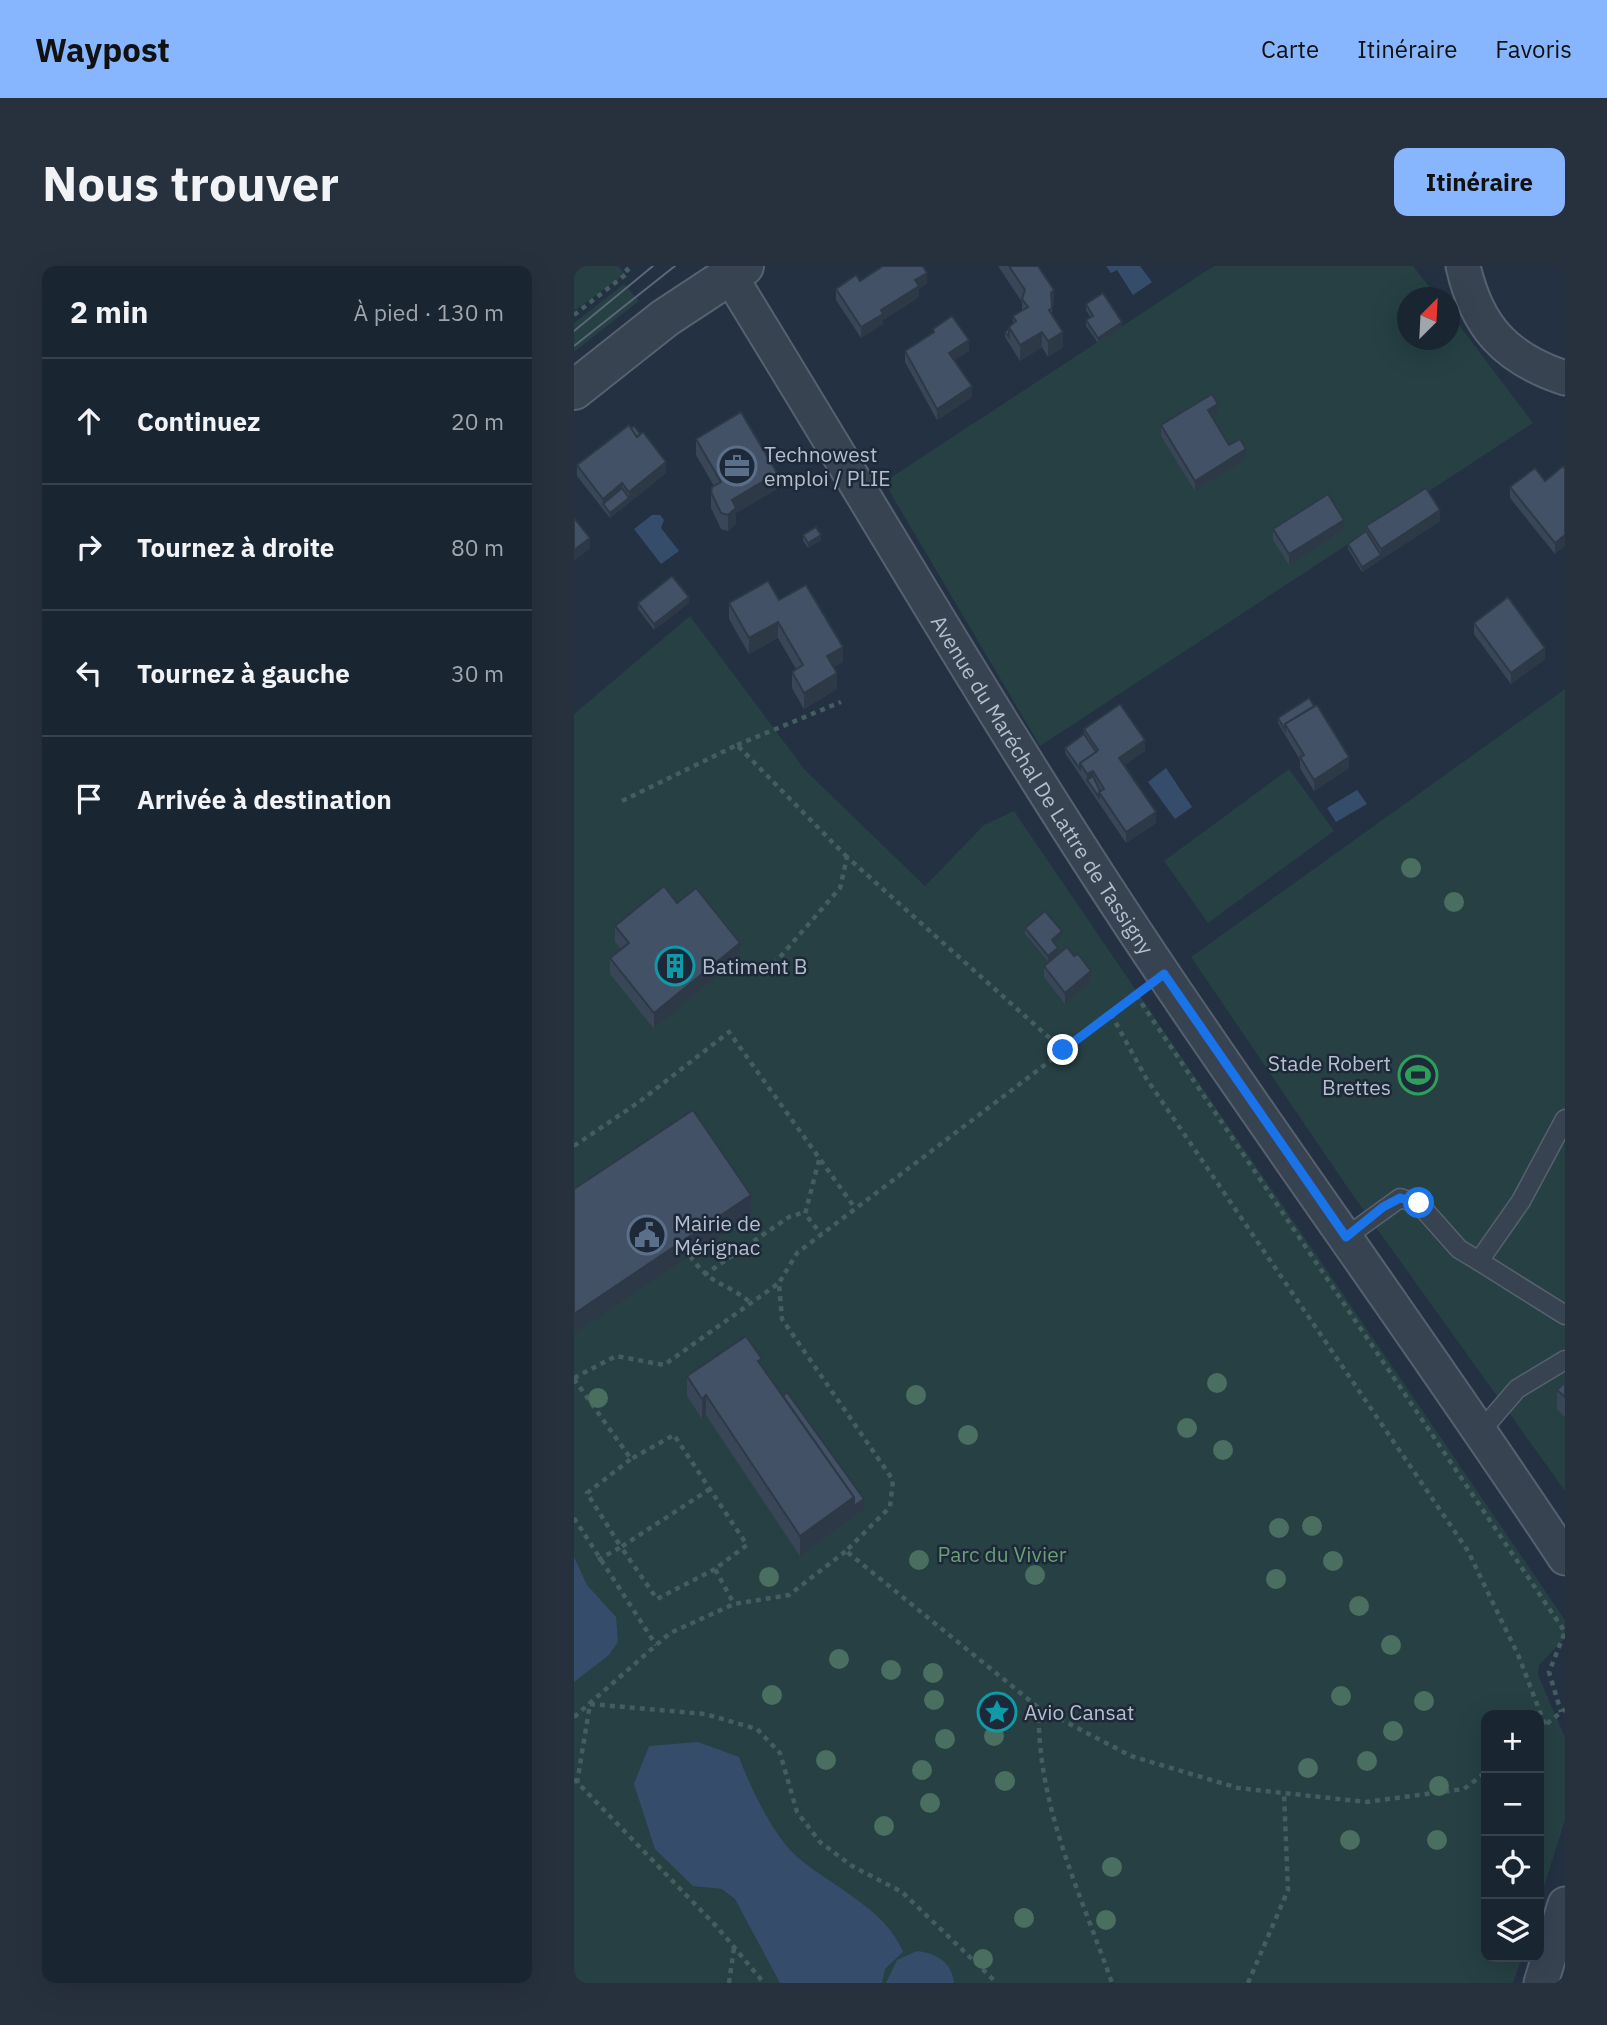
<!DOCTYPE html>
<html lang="fr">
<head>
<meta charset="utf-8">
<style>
	body { margin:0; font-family:"IBM Plex Sans",sans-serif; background:#27313e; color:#f1f3f6 }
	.controls { position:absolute; right:21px; bottom:21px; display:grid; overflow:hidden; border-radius:14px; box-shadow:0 7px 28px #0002 }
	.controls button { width:63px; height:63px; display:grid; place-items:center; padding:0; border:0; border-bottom:2px solid #38424d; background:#1a2532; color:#f1f3f6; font:35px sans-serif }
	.compass { position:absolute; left:823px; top:21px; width:63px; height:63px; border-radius:50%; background:#1a2532; box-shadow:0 7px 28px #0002; rotate:24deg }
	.stop { position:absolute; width:21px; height:21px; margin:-16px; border:5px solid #1a73e8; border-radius:50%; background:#fff }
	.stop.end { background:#1a73e8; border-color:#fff; box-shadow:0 2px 7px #0008 }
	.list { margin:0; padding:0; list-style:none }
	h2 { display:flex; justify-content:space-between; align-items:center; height:91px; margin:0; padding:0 28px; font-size:30px }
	h2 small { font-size:23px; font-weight:400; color:#9fa5ac }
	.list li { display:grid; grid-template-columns:46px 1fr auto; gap:21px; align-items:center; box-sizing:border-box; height:126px; padding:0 28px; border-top:2px solid #38424d }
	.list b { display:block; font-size:26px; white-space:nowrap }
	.list em { font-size:23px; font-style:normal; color:#9fa5ac }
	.icon { flex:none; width:38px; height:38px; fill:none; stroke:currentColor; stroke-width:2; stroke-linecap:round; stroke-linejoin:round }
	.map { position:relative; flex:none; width:991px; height:1717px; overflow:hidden; border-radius:14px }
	header { display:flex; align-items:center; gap:42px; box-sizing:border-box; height:98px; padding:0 35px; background:#87b6ff; color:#111 }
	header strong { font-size:33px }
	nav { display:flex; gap:38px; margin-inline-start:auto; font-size:24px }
	.intro { display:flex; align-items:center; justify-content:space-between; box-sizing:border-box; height:168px; padding:0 42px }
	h1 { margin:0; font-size:49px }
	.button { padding:18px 32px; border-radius:14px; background:#87b6ff; color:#111; font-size:24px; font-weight:700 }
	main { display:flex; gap:42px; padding:0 42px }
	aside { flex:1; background:#1a2532; border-radius:14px; box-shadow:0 7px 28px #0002 }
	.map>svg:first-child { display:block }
	.green { fill:#264044 }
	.water { fill:#364c6b }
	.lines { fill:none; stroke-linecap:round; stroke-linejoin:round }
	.service-casing { stroke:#566170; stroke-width:21 }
	.minor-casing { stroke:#566170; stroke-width:37 }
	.tertiary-casing { stroke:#566170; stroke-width:42 }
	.path { stroke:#445d60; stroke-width:4.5; stroke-dasharray:5 5; stroke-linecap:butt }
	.service { stroke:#384352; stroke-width:18 }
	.minor { stroke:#384352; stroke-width:33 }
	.tertiary { stroke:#384352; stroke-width:38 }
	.tram { stroke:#5a677a; stroke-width:2 }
	.tree { fill:#4a6e5f }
	.wall { fill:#394657 }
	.shaded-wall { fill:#2e3947 }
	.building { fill:#425165; stroke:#2e3947; stroke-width:2 }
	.route { stroke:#1a73e8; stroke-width:9 }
	.labels { text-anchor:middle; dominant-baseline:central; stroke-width:5; stroke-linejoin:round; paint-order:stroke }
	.poi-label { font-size:21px; fill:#b5becc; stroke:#1d2838; text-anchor:start }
	.street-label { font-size:21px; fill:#b5becc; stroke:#1d2838 }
	.park-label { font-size:21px; fill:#6a9f76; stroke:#1d2838 }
</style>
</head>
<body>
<header>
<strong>Waypost</strong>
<nav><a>Carte</a><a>Itinéraire</a><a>Favoris</a></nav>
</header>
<div class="intro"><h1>Nous trouver</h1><a class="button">Itinéraire</a></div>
<main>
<aside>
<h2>2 min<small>À pied · 130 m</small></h2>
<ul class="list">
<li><svg class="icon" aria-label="ahead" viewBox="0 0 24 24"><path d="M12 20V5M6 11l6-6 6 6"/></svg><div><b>Continuez</b></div><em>20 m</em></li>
<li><svg class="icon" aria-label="right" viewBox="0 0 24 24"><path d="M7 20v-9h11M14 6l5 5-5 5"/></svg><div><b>Tournez à droite</b></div><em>80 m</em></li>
<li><svg class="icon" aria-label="left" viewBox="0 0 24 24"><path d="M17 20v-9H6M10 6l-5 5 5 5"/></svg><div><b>Tournez à gauche</b></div><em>30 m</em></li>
<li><svg class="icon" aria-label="arrive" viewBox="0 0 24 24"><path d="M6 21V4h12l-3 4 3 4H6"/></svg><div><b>Arrivée à destination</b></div></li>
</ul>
</aside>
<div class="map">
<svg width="991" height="1717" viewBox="0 0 991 1717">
	<rect width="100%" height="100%" fill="#233143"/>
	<g class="green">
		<polygon points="0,0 44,0 51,8 0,45"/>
		<polygon points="640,0 839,0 863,31 834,32 834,74 876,74 876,47 959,157 466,480 310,216"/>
		<polygon points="50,18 65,35 0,86 0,57"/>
		<polygon points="116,350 231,504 351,620 410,559 440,545 991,1354 991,1372 965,1399 964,1409 991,1471 991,1554 965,1636 965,1449 912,1449 912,1691 948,1691 939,1717 0,1717 0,448"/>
		<polygon points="991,423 991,1225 778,928 617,691"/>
		<polygon points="715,503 760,565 634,657 590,595"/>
	</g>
	<g class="water">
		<polygon points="532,0 566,0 578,16 559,29 543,4 537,7"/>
		<polygon points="78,249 86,249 90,254 87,262 105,285 87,298 60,263"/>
		<polygon points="592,502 618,541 601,553 574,516"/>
		<polygon points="783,524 793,538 762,556 753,542"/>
		<polygon points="0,1291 13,1319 42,1351 44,1376 35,1389 0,1416"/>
		<path d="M124,1476L165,1491C176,1521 198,1567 221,1589C253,1618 312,1642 329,1686L311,1703L308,1717H206L161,1633L148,1623L119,1620L81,1583L60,1518L75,1480Z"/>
		<path d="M343,1685C363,1687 378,1697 380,1717H312L323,1694Z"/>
	</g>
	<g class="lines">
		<defs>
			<g id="service">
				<polyline points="991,853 947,935 905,995 991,1049"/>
				<polyline points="772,971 826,932 845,938 885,983 905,995"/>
				<polyline points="907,1165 943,1123 991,1094"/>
			</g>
			<g id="minor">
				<path d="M889,0C903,61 931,92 991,112"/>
				<path id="s1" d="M156,10C300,244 437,482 590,709C722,905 861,1095 991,1292"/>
				<polyline points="967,1717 991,1638"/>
			</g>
			<polyline id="tertiary" points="0,124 91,52 170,0"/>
		</defs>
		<use href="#service" class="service-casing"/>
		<use href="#minor" class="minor-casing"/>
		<use href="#tertiary" class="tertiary-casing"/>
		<g class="path">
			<polyline points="0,49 55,6 50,0"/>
			<polyline points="163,479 267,436"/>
			<polyline points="48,535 163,479 273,591"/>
			<polyline points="193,706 266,622 273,591 489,784"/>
			<polyline points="567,726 223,987 205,1017 208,1053 319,1214 316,1241 272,1285 465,1442 557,1490 664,1522 792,1536 890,1523 912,1506"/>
			<polyline points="562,729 991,1366 975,1406 987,1446"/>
			<polyline points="537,748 572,812 894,1285 945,1391 971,1459"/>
			<polyline points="0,880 65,836 155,766 281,942"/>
			<polyline points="245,894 231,948 247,968"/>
			<path d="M116,990C139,1022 151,1015 177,1037"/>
			<polyline points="130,1009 215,951 231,946"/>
			<polyline points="0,1112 42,1090 90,1099 205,1017"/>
			<polyline points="0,1113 57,1193 100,1169 173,1279 141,1303 160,1338"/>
			<polyline points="136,1223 47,1281 83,1333 141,1303"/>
			<polyline points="0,1252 82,1379"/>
			<polyline points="24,1294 47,1281 13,1227 57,1193"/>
			<path d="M465,1442C462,1538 507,1628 538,1717"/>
			<polyline points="0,1451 96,1367 160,1338 215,1329 272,1285"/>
			<polyline points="965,1464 991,1443"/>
			<polyline points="0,1513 144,1662 190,1717"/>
			<polyline points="3,1517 16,1438 131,1448 183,1463 206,1487 223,1546 246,1576 278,1600 328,1626 423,1717"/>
			<polyline points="155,1717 160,1682"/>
			<polyline points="674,1717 714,1624 710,1527"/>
		</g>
		<use href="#service" class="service"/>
		<use href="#minor" class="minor"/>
		<use href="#tertiary" class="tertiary"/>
		<g class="tram">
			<polyline points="0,65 79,0"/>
			<polyline points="0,80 101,0"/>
		</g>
	</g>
	<g class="tree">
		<circle cx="837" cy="602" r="10"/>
		<circle cx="880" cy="636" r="10"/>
		<circle cx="643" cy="1117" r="10"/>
		<circle cx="342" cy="1129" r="10"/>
		<circle cx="24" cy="1132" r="10"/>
		<circle cx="613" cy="1162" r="10"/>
		<circle cx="394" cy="1169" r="10"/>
		<circle cx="649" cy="1184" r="10"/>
		<circle cx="738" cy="1260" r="10"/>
		<circle cx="705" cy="1262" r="10"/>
		<circle cx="345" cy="1294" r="10"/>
		<circle cx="759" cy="1295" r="10"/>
		<circle cx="461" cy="1309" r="10"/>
		<circle cx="195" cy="1311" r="10"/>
		<circle cx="702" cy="1313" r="10"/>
		<circle cx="785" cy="1340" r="10"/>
		<circle cx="817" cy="1379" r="10"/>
		<circle cx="265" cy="1393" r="10"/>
		<circle cx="317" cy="1404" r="10"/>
		<circle cx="359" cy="1407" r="10"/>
		<circle cx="198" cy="1429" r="10"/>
		<circle cx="767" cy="1430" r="10"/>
		<circle cx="360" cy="1434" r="10"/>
		<circle cx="850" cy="1435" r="10"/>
		<circle cx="819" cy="1465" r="10"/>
		<circle cx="420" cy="1470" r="10"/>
		<circle cx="371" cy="1473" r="10"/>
		<circle cx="252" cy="1494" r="10"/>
		<circle cx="793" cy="1495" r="10"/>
		<circle cx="734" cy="1502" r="10"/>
		<circle cx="348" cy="1504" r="10"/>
		<circle cx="431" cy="1515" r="10"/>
		<circle cx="865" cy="1520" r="10"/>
		<circle cx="356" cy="1537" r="10"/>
		<circle cx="310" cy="1560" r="10"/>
		<circle cx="776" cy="1574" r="10"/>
		<circle cx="863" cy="1574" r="10"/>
		<circle cx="538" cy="1601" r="10"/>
		<circle cx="450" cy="1652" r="10"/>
		<circle cx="532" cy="1654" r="10"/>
		<circle cx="409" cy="1693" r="10"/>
	</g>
	<g class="wall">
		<polygon points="424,0 464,0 480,39 478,41 478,49 489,81 474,91 468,81 446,95 431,71 431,66 435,63 435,61 439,58 439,50 448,44 448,36"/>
		<polygon points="286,15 353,17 345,23 345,31 309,54 309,58 287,72 262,34 262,23"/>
		<polygon points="512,38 548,62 524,77 512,60 512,54 517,52 512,44"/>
		<polygon points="359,63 395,85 380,94 398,131 363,154 331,96 331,85 359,67"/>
		<polygon points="644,149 639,152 655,179 672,194 621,225 587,170 587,159"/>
		<polygon points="122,173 203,223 162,247 162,257 154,265 147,263 137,242 137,226 140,220 122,189"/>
		<polygon points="3,199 92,207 36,252 3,210"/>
		<polygon points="989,200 981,288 936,232 936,221 971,215"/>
		<polygon points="866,255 788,306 774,283 774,278 792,265 792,260"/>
		<polygon points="699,263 770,264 715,299 699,274"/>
		<polygon points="229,269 247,274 234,282 229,275"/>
		<polygon points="205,334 269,396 260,401 263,423 230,443 218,422 218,406 222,403 204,372 175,388 155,353 155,337"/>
		<polygon points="64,337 115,337 80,364 64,343"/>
		<polygon points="900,357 971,393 937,418 900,368"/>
		<polygon points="704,452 775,502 740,525 726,502 726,494 704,457"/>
		<polygon points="510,463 571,485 550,499 582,557 552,577 491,487 491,482 510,468"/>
		<polygon points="103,637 166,692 80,763 36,708 36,692 47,683 41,676 41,660"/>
		<polygon points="451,662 488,670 480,677 484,687 474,695 451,668"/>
		<polygon points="500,690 517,715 491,738 470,711 470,700"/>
		<polygon points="188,1100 290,1244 226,1290 132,1149 128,1153 113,1130 113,1110"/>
		<polygon points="991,1116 991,1151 983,1144 983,1124"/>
	</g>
	<g class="shaded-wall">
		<polygon points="353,7 353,17 345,23 345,31 309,54 309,58 287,72 287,61 341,14"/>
		<polygon points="480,24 480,39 477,42 477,27"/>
		<polygon points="548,56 548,62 524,77 524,72"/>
		<polygon points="468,66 468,81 446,95 446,79"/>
		<polygon points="489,66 489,81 474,91 474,75"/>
		<polygon points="395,74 395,85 375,98 375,87"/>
		<polygon points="398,120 398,131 363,154 363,143"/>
		<polygon points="644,138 644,149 634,155 634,144"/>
		<polygon points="672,183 672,194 621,225 621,215"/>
		<polygon points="92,196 92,207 36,252 36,247 55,232 55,226"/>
		<polygon points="203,207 203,223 162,247 162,257 154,265 154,249 158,234"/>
		<polygon points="48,217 48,228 29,238 29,233"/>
		<polygon points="866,244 866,255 788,306 788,301 807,289 807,283"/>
		<polygon points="770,254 770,264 715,299 715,288"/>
		<polygon points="247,269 247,274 234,282 234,277"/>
		<polygon points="991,269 991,280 981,288 981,277"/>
		<polygon points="16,272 16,283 0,295 0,284"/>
		<polygon points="115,331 115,337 80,364 80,358"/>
		<polygon points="204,356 204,372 175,388 175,372"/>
		<polygon points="269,381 269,396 253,405 253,390"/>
		<polygon points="971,382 971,393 937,418 937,407"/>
		<polygon points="263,407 263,423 230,443 230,427"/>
		<polygon points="571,474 571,485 545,503 545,492"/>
		<polygon points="775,491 775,502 740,525 740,514"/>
		<polygon points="519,505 519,516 513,514 513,508"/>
		<polygon points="582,546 582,557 552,577 552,566"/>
		<polygon points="488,665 488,670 478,680 478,674"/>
		<polygon points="166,677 166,692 80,763 80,747"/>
		<polygon points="484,682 484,687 474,695 474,690"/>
		<polygon points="517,705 517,715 491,738 491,727"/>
		<polygon points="177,929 177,949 0,1068 0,1048"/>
		<polygon points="132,1129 132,1149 128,1153 128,1133"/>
		<polygon points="280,1231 290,1233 290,1244 226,1290 226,1270"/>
	</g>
	<g class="building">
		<polygon points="309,0 349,0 353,7 341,14 345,20 307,44 309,48 287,61 262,23 282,9 286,15"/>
		<polygon points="435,0 464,0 480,24 477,27 478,42 475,44 489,66 474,75 468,66 446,79 435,61 442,55 439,50 454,41 448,33 451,24"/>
		<polygon points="529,27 548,56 524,72 512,54 519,50 512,38"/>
		<polygon points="378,50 395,74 375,87 398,120 363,143 331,85 360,66 359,63"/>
		<polygon points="435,63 435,71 431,66"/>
		<polygon points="638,128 644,138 634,144 655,179 666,173 672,183 621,215 587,159"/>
		<polygon points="167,146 203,207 158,234 162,242 154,249 147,247 137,226 138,221 147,216 122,173"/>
		<polygon points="55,159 63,171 69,166 92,196 55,226 48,217 29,233 3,199"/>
		<polygon points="60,160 66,168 63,171 57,162"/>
		<polygon points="989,200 991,203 991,269 981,277 936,221 961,202 971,215"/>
		<polygon points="48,222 55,232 36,247 29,238"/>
		<polygon points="852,222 866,244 807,283 792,260"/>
		<polygon points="754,228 770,254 715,288 699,263"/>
		<polygon points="0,252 16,272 0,284"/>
		<polygon points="242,261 247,269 234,277 229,269"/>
		<polygon points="792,265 807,289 788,301 774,278"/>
		<polygon points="98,310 115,331 80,358 64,337"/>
		<polygon points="194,315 205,334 232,319 269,381 253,390 263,407 230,427 218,406 229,399 204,356 175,372 155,337"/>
		<polygon points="934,331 971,382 937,407 900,357"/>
		<polygon points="735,432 740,440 711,458 711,464 704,452"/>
		<polygon points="546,438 571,474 545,492 582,546 552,566 525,526 530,523 519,505 513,508 506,497 524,484 510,463"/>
		<polygon points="743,439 775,491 740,514 726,491 730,489 711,458"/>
		<polygon points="510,468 522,486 506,497 506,503 491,482"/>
		<polygon points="519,510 526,525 525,526 525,531 513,514"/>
		<polygon points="90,620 103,637 122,622 166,677 80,747 36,692 55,677 41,660"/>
		<polygon points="471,645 488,665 478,674 484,682 474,690 451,662"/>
		<polygon points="493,681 500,690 504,688 517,705 491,727 470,700"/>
		<polygon points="119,844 177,929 0,1048 0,923"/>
		<polygon points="172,1070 188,1093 184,1095 280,1231 226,1270 132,1129 128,1133 113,1110"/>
		<polygon points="991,1116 991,1131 983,1124"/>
		<polygon points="213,1126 290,1233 280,1240 280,1231 209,1130"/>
	</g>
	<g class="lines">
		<polyline class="route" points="489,784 590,708 772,971 809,941 826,932 845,937"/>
	</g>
	<defs>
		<symbol id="office-ring" viewBox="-11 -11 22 22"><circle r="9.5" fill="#1d2838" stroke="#5c6f8a" stroke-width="1.5"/><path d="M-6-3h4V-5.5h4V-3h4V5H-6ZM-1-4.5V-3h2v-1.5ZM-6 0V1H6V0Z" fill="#5c6f8a"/></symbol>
		<symbol id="building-ring" viewBox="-11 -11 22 22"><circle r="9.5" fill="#1d2838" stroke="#0f9aa8" stroke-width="1.5"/><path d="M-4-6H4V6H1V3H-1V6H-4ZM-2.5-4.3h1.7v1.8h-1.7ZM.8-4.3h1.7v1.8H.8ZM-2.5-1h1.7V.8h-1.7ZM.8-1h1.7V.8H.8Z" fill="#0f9aa8"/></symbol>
		<symbol id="stadium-ring" viewBox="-11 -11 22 22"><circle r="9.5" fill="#1d2838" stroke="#2e9e5b" stroke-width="1.5"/><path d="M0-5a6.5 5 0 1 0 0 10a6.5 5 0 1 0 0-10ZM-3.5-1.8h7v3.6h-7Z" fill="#2e9e5b"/></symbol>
		<symbol id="civic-ring" viewBox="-11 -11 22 22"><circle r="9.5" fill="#1d2838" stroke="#5c6f8a" stroke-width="1.5"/><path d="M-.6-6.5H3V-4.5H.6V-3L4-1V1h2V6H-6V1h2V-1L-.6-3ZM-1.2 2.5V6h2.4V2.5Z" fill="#5c6f8a"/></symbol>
		<symbol id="sight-ring" viewBox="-11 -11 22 22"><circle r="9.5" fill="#1d2838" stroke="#0f9aa8" stroke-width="1.5"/><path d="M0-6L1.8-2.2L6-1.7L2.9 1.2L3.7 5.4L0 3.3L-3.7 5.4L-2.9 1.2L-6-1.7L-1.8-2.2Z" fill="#0f9aa8"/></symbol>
	</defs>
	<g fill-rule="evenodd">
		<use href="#office-ring" x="141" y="178" width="44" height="44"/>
		<use href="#building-ring" x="79" y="678" width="44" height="44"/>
		<use href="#stadium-ring" x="822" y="787" width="44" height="44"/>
		<use href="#civic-ring" x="51" y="947" width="44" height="44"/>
		<use href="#sight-ring" x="401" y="1424" width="44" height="44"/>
	</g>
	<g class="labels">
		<g class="poi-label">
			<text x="190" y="188">Technowest<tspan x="190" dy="24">emploi / PLIE</tspan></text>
			<text x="128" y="700">Batiment B</text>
			<text x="817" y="797" text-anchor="end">Stade Robert<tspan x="817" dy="24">Brettes</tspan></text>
			<text x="100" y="957">Mairie de<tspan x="100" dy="24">Mérignac</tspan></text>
			<text x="450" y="1446">Avio Cansat</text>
		</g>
		<g class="street-label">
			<text stroke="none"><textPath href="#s1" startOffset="597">Avenue du Maréchal De Lattre de Tassigny</textPath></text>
		</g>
		<g class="park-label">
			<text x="428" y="1288">Parc du Vivier</text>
		</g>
	</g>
</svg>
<div class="controls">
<button>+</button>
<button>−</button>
<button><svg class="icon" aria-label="locate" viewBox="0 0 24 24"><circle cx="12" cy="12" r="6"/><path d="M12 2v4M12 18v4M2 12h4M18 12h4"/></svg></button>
<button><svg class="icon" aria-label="layers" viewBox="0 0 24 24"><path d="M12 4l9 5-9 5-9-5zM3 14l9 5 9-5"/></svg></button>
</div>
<svg class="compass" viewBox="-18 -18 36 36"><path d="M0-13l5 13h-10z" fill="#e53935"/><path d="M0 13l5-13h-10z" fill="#9fa5ac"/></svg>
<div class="stop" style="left:845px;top:937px"></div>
<div class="stop end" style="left:489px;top:784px"></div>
</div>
</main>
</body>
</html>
